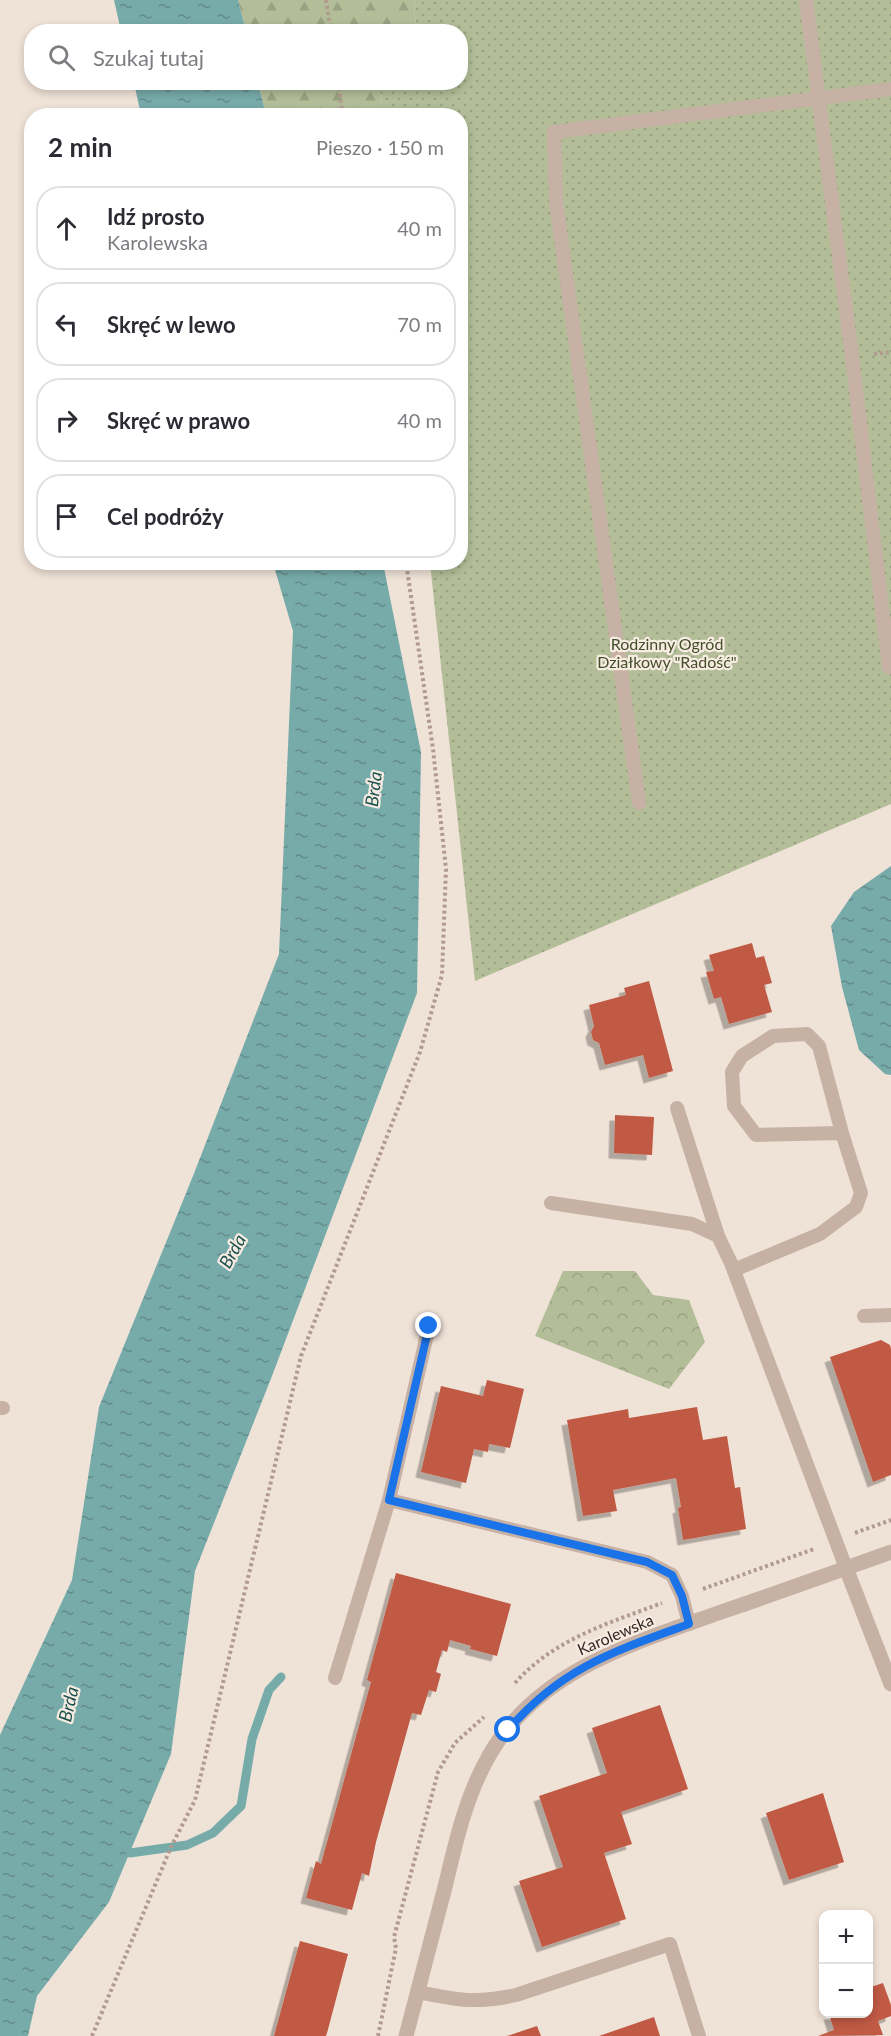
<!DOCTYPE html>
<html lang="pl">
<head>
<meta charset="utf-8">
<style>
	body { margin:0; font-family:Lato,sans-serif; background:#f2f2f3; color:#2b2b33 }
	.controls { position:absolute; right:18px; bottom:18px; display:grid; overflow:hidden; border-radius:12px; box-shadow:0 3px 9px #0003 }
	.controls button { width:54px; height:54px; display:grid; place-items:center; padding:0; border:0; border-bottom:2px solid #e1e1e2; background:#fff; color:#2b2b33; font:30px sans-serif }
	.stop { position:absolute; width:18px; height:18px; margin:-14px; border:4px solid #1a73e8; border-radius:50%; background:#fff }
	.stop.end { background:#1a73e8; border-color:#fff; box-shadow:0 2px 6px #0008 }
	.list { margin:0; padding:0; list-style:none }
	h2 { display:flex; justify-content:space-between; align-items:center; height:78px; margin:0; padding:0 24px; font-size:26px }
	h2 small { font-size:20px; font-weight:400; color:#7c7c81 }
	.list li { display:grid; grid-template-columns:39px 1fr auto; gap:18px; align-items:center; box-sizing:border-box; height:84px; margin:0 12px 12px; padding:0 12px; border:2px solid #e1e1e2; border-radius:24px }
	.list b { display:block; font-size:22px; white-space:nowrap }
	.list p { margin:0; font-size:20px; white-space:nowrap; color:#7c7c81 }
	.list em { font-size:20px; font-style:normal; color:#7c7c81 }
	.icon { flex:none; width:33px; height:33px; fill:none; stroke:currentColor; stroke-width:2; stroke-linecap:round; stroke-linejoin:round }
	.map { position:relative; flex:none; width:891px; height:2036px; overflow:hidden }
	.search { position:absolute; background:#fff; box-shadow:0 3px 9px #0003; left:24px; top:24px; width:444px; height:66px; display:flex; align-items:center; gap:15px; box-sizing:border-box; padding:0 21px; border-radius:24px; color:#7c7c81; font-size:22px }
	.panel { position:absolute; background:#fff; box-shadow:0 3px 9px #0003; left:24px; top:108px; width:444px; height:462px; border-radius:24px }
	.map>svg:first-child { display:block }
	.forest { fill:url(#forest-firs) }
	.park { fill:url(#park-crowns) }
	.garden { fill:url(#garden-dots) }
	.water { fill:url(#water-ripples) }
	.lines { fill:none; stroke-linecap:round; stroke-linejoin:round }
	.stream { stroke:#77abaa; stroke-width:9 }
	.building { fill:#c05a44; filter:url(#shadow) }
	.path { stroke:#b29b8e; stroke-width:4; stroke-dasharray:3 3; stroke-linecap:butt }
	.lane { stroke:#c6b1a4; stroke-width:14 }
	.street { stroke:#c6b1a4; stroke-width:15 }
	.route { stroke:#1a73e8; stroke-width:8 }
	.labels { text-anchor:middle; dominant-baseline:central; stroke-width:4.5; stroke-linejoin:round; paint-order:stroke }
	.park-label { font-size:16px; fill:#444f2a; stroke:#f7ece2 }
	.street-label { font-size:16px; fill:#322825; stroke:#f7ece2 }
	.water-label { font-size:18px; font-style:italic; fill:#1d5151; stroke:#f7ece2 }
</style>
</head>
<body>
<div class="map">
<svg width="891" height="2036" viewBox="0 0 891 2036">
	<defs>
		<pattern id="forest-firs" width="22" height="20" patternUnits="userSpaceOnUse" patternTransform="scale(1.5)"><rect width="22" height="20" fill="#b3bd98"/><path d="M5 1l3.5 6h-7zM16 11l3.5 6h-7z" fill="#9aa283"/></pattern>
		<pattern id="park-crowns" width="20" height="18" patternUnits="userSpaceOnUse" patternTransform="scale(1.5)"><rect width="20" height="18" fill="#b3bd98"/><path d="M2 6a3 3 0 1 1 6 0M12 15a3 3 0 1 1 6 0" fill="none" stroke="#9aa283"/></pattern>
		<pattern id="garden-dots" width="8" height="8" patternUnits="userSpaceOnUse" patternTransform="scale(1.5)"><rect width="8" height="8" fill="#b3bd98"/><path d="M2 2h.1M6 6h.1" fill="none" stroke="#9aa283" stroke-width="1.8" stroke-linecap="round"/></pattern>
		<pattern id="water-ripples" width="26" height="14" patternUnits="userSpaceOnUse" patternTransform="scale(1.5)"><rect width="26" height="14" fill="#77abaa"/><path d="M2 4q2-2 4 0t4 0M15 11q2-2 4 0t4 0" fill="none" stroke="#628b8a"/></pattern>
		<filter id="shadow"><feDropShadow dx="-5.5" dy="5.5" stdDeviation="0" flood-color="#0004"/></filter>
	</defs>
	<rect width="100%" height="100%" fill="#efe2d7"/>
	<g class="forest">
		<polygon points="238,0 414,0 416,31 246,31"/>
		<polygon points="258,83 379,83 383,115 266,115"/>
	</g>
	<polygon class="park" points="563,1271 635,1271 653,1295 689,1300 705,1342 669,1389 535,1336"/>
	<polygon class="garden" points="414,0 891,0 891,804 475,981 430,563 460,562 460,116 383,115 379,83 460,82 460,32 416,31"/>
	<g class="water">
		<polygon points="114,0 238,0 246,31 121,31"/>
		<polygon points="134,83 258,83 266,115 141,115"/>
		<polygon points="273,563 383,563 421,752 417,993 272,1376 195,1571 171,1754 109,1902 37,1996 28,2036 0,2036 0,1735 72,1580 99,1407 193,1176 279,954 293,631"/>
		<polygon points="891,866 891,1075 885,1074 859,1050 842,987 831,926 854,892"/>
	</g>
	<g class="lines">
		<polyline class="stream" points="130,1853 187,1845 213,1833 241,1806 252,1739 269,1690 281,1677"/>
	</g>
	<g class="building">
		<polygon points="752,943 756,958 764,956 772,983 764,985 772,1012 729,1024 721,997 714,999 706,972 714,971 709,955"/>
		<polygon points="649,981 673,1071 649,1078 643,1055 605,1065 599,1043 593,1040 591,1032 594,1026 589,1005 626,995 624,988"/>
		<polygon points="615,1115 654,1117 652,1155 614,1153"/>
		<polygon points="881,1340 890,1345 891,1349 891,1475 873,1482 830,1357"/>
		<polygon points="487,1380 524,1389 510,1448 489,1444 488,1452 474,1449 466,1483 421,1472 441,1386 483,1396"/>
		<polygon points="697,1407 703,1440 727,1436 735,1488 740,1487 746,1529 683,1540 678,1508 681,1507 676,1478 613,1490 617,1511 583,1516 567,1420 628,1409 629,1418"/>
		<polygon points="396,1573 511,1604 497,1656 470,1649 471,1646 450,1640 447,1652 442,1650 436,1672 441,1674 436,1692 429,1690 421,1715 412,1713 376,1842 369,1876 362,1873 352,1910 306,1898 316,1861 321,1864 371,1682 367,1680"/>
		<polygon points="660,1705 688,1789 621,1812 632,1844 604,1853 626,1919 542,1947 519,1881 563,1867 539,1796 607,1773 592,1728"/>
		<polygon points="823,1793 844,1862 789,1880 766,1813"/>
		<polygon points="300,1941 348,1954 327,2033 326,2036 274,2036"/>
		<polygon points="883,1983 891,2005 891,2016 878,2021 883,2035 818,2036 834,2030 829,2014 868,2014 868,1988"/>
		<polygon points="654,2017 660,2036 599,2036"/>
		<polygon points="537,2026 541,2036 507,2036"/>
	</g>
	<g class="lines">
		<g class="path">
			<polyline points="326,0 331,32"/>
			<polyline points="338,82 343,116"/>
			<polyline points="874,354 891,352"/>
			<polyline points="855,1533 891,1520"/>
			<polyline points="703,1589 814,1549"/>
			<path d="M515,1683C554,1639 609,1623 662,1603"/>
			<polyline points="92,2036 171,1847 195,1800 301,1356 420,1052 442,975 446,869 433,749 406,562"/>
			<polyline points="378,2036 396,1948 394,1937 438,1772 455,1743 484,1717"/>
		</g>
		<g class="lane">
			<polyline points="806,0 852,357 889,667"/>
			<polyline points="639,803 556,202 554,132 891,89"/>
			<polyline points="677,1108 718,1236"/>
			<polyline points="551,1203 692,1224 718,1236 731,1263 846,1568"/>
			<polyline points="734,1270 820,1234 856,1207 861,1193 842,1133 756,1135 734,1106 732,1072 742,1056 773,1036 807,1034 819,1046 842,1133"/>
			<polyline points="864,1316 891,1315"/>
			<polyline points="0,1408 3,1408"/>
			<polyline points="389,1500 429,1326"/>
			<polyline points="335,1678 389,1500 647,1562 672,1575 682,1596 689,1624"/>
			<path d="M418,1992C458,2000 475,2004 516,1995L670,1944L699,2036"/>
		</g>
		<g class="street">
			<polyline points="846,1568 891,1684"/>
			<path d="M406,2036C419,1986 432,1936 445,1887C456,1841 466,1795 490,1754C540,1668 638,1642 724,1611C780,1592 835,1572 891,1552"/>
		</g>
	</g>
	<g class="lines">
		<path class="route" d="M429,1326L389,1500L647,1562L672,1575L682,1596L689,1624C615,1651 562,1667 508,1730"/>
	</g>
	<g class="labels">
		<g class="park-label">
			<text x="667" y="643">Rodzinny Ogród<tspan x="667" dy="18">Działkowy "Radość"</tspan></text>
		</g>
		<g class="street-label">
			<text transform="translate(615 1634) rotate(-23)">Karolewska</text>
		</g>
		<g class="water-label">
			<text transform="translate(373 789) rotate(-83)">Brda</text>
			<text transform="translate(232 1251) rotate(-61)">Brda</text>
			<text transform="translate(68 1704) rotate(-77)">Brda</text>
		</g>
	</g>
</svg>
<div class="controls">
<button>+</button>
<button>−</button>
</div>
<div class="stop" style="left:508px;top:1730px"></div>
<div class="stop end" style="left:429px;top:1326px"></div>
<div class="search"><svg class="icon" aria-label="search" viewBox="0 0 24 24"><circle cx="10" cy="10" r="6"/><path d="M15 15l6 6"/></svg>Szukaj tutaj</div>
<section class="panel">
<h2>2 min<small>Pieszo · 150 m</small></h2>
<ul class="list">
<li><svg class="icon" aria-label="ahead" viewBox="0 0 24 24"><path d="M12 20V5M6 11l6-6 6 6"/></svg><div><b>Idź prosto</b><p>Karolewska</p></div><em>40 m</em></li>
<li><svg class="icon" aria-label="left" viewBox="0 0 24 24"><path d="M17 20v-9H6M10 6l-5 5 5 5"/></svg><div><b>Skręć w lewo</b></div><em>70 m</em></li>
<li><svg class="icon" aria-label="right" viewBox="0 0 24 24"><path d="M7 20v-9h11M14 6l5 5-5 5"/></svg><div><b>Skręć w prawo</b></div><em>40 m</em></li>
<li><svg class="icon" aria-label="arrive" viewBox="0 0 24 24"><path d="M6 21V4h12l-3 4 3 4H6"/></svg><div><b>Cel podróży</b></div></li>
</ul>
</section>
</div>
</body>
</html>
